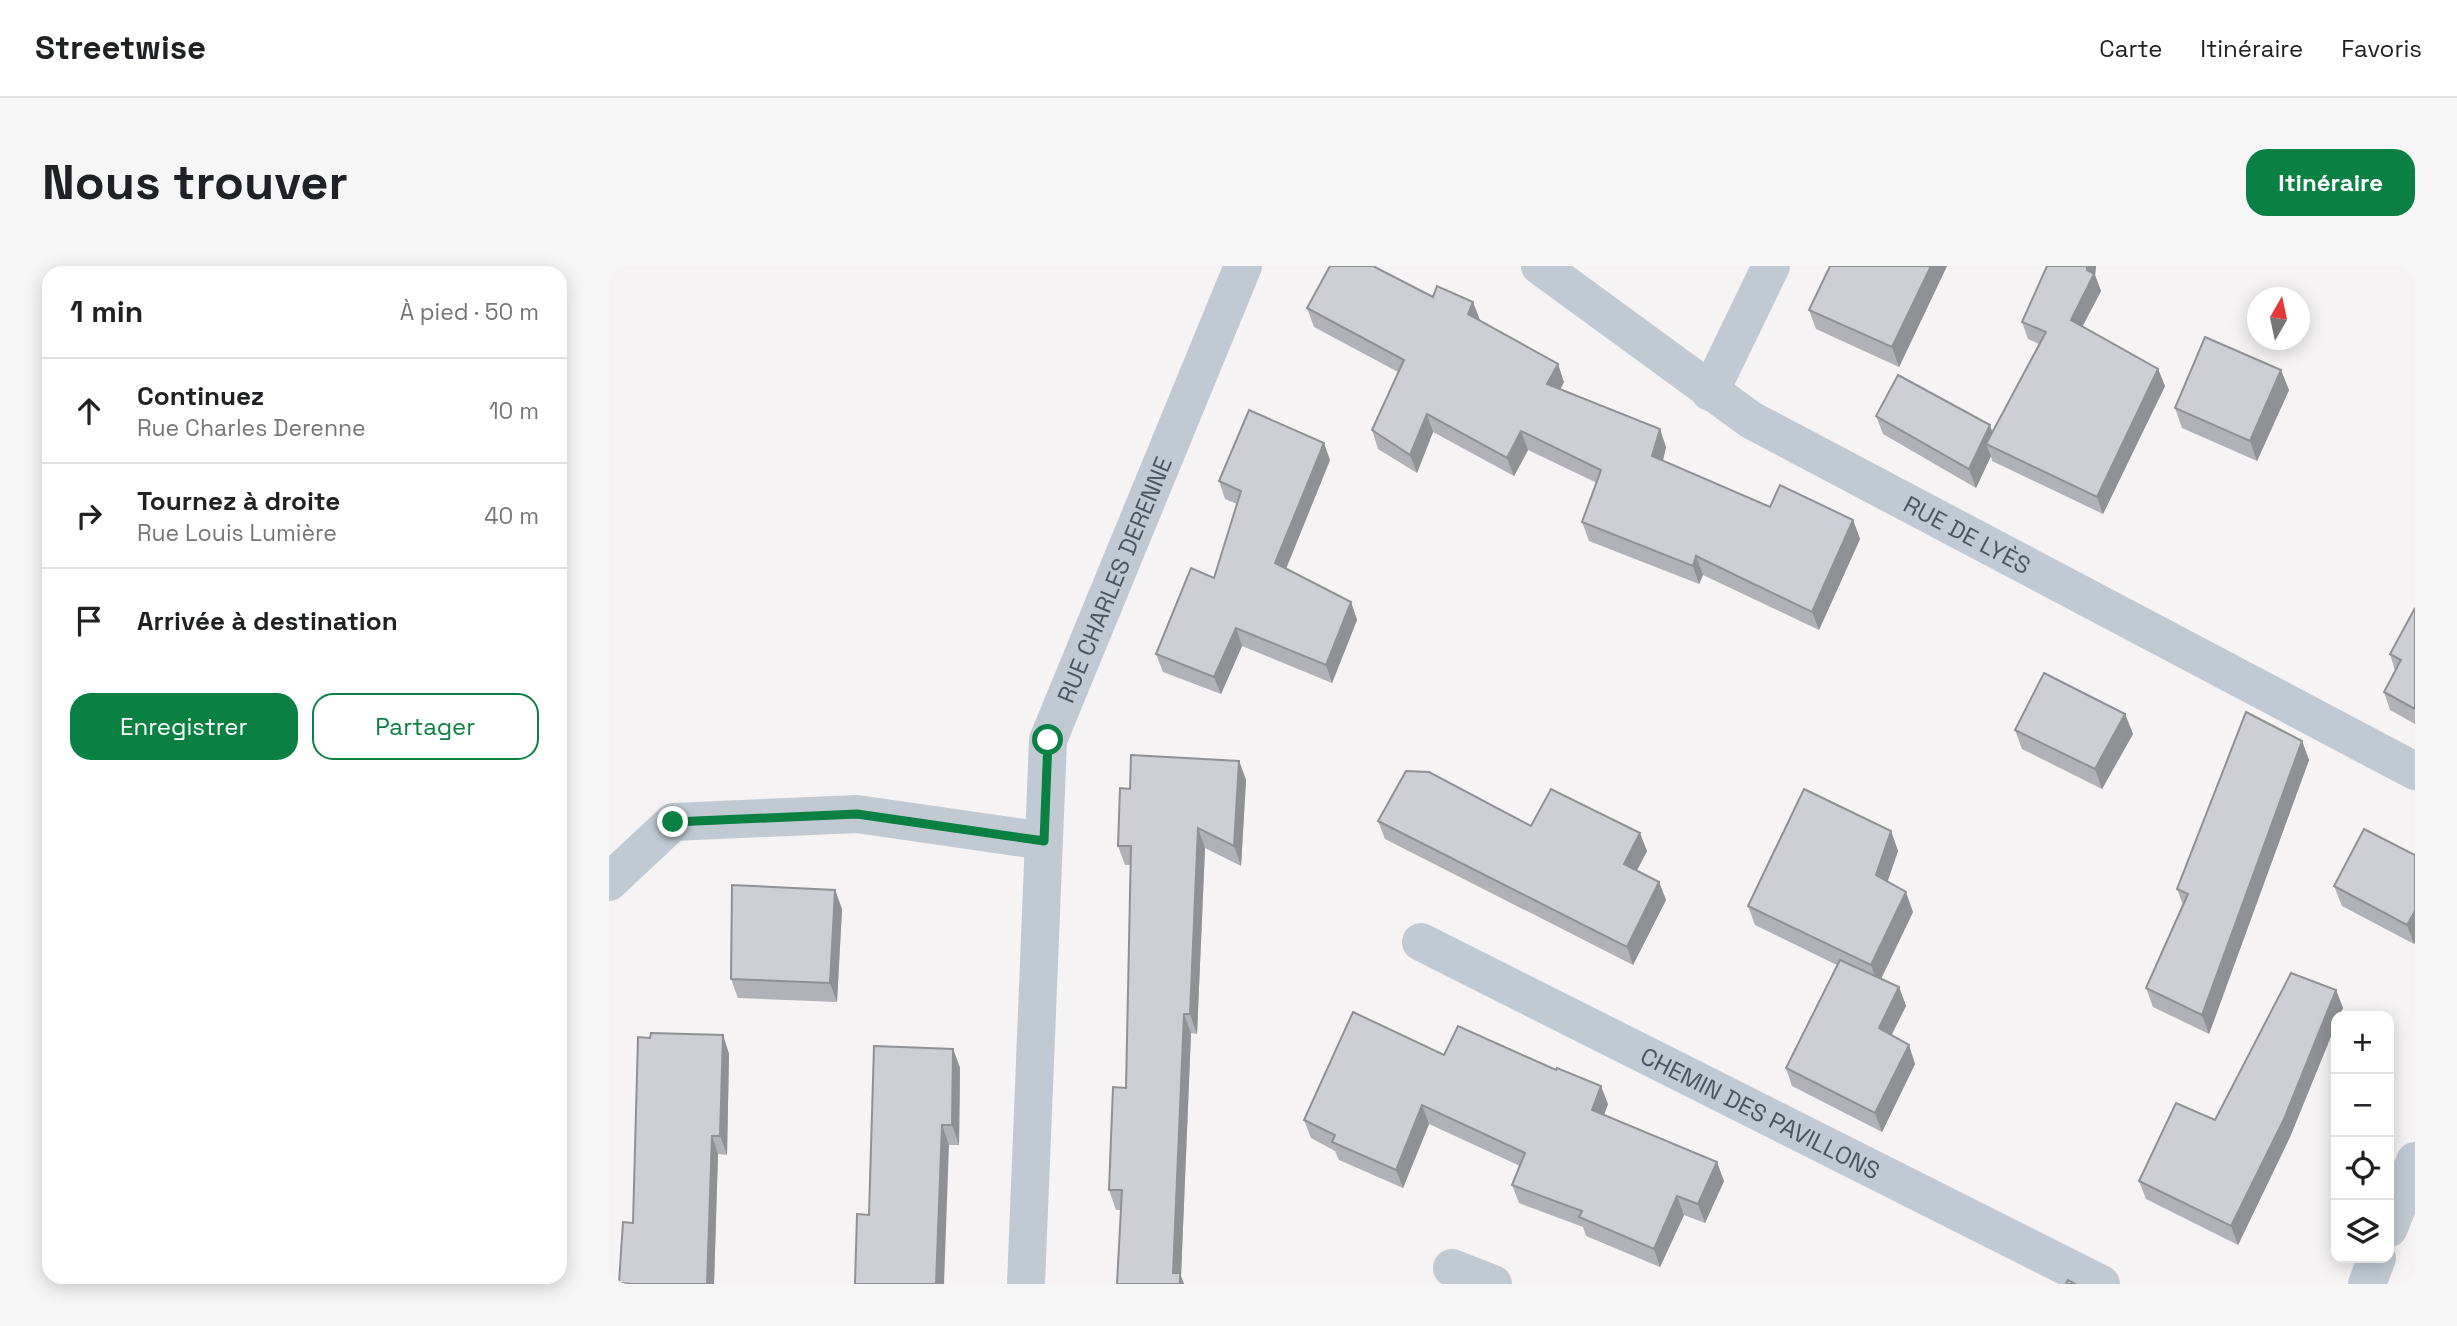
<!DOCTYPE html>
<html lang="fr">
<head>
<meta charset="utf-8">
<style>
	body { margin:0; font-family:"Space Grotesk",sans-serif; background:#f6f6f6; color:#202124 }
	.controls { position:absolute; right:21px; bottom:21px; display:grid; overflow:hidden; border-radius:14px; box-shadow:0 4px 18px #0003 }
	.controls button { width:63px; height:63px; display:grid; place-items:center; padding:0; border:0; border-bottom:2px solid #e0e0e0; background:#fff; color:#202124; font:35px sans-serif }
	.compass { position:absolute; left:1638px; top:21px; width:63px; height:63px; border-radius:50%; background:#fff; box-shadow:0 4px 18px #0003; rotate:9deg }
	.stop { position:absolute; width:21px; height:21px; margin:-16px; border:5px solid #0b8043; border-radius:50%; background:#fff }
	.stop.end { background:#0b8043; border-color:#fff; box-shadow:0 2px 7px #0008 }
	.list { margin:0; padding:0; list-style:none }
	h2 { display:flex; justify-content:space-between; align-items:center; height:91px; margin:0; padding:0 28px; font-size:30px }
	h2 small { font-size:23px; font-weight:400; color:#757577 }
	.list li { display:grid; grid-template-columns:46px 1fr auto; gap:21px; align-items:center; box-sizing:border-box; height:105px; padding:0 28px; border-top:2px solid #e0e0e0 }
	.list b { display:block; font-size:26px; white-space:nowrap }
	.list p { margin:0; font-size:23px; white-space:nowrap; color:#757577 }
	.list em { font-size:23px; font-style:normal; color:#757577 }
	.actions { display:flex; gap:14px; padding:21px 28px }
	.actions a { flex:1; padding:16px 0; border:2px solid #0b8043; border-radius:21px; text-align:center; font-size:24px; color:#0b8043 }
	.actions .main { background:#0b8043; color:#fff }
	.icon { flex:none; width:38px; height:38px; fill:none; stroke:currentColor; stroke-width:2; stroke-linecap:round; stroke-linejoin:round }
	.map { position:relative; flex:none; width:1806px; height:1018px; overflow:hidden; border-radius:21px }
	header { display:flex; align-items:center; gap:42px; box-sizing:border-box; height:98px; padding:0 35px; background:#fff; border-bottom:2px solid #e0e0e0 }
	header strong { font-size:33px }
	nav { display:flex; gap:38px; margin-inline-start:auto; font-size:24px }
	.intro { display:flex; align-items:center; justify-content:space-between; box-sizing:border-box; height:168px; padding:0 42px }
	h1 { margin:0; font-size:49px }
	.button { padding:18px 32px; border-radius:21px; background:#0b8043; color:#fff; font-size:24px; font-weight:700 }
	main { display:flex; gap:42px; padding:0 42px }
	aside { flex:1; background:#fff; border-radius:21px; box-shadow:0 4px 18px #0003 }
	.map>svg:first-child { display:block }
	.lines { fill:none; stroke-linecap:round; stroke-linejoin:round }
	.minor { stroke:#c1cad2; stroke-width:38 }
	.wall { fill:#b0b2b7 }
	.shaded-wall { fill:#909195 }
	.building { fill:#cdcfd5; stroke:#909195; stroke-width:2 }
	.route { stroke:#0b8043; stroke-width:9 }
	.labels { text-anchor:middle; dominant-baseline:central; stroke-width:6; stroke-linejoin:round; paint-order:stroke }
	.street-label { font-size:24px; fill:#4a5661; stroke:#fff }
</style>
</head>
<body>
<header>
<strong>Streetwise</strong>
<nav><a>Carte</a><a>Itinéraire</a><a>Favoris</a></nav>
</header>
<div class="intro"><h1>Nous trouver</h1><a class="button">Itinéraire</a></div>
<main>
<aside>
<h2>1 min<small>À pied · 50 m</small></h2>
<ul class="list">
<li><svg class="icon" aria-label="ahead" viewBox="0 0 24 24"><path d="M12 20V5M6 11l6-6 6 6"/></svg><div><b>Continuez</b><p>Rue Charles Derenne</p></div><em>10 m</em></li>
<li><svg class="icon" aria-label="right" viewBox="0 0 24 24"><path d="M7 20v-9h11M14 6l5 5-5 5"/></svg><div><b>Tournez à droite</b><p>Rue Louis Lumière</p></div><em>40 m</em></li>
<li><svg class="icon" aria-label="arrive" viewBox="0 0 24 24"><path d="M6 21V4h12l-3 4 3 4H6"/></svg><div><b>Arrivée à destination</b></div></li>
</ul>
<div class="actions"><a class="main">Enregistrer</a><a>Partager</a></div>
</aside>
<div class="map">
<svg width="1806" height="1018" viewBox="0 0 1806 1018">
	<rect width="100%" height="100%" fill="#f5f3f3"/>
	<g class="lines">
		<g class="minor">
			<path id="s1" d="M931,0L1142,154L1806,505"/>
			<polyline points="1101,126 1162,0"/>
			<polyline points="0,616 64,556 248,548 435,575"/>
			<path id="s2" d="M812,676L1492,1018"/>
			<polyline points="1780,962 1806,895"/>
			<polyline points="843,1002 884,1018"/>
			<path id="s3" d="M417,1018L439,474L634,0"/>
			<polyline points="1758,1018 1768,992"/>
		</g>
	</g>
	<g class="wall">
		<polygon points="1221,0 1338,0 1290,101 1207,63 1200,44"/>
		<polygon points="1438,0 1487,0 1486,9 1492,25 1473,61 1549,103 1556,120 1494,248 1383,195 1382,190 1367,222 1274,168 1267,150 1381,159 1383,166 1430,78 1419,73 1413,56"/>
		<polygon points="824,31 871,54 955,116 951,123 1057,181 1054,195 1161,241 1244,254 1251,273 1210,364 1094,309 1090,318 980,275 973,256 988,217 919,184 905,210 824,166 808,207 769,183 763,164 789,106 705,61 698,42"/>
		<polygon points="1680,124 1648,195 1573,162 1566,142"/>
		<polygon points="721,194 677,303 742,336 748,354 723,417 633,380 612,428 554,406 547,388 605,312 628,238 616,233 610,215"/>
		<polygon points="1806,342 1806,458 1781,444 1775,426 1786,405 1781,388"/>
		<polygon points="1516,448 1524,468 1493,523 1413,483 1406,464"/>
		<polygon points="1693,475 1700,494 1600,768 1544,741 1537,722 1574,639 1568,623"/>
		<polygon points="630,495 637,514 632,600 596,582 588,768 582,767 572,1010 575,1018 508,1018 512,944 507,944 500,924 517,822 522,599 516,599 509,580 521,523"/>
		<polygon points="769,555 922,560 1038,585 1028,604 1050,616 1057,634 1024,699 776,573"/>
		<polygon points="1282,565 1289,585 1278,616 1304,646 1272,713 1290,721 1297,740 1282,769 1306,798 1273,866 1183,820 1177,802 1228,699 1146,659 1139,640"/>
		<polygon points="1806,589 1805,678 1733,640 1725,620"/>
		<polygon points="226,624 233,643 228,736 129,732 122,713"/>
		<polygon points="1727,724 1734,742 1730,750 1727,750 1727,758 1681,871 1629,979 1537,933 1530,915 1606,854"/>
		<polygon points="114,769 120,788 118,889 109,888 105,1018 11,1018 24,957 41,772"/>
		<polygon points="344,783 351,802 350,879 340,879 260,949"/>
		<polygon points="835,789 999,838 995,849 1115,915 1096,957 1075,949 1051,1001 977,970 974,961 910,937 903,919 911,900 820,858 794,922 730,894 726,885 702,872 695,854"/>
	</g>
	<g class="shaded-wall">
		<polygon points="1322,0 1338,0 1290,101 1283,81"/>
		<polygon points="1478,0 1487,0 1486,9 1492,25 1468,71 1462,54"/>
		<polygon points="864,36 871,54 859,48"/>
		<polygon points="949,98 955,116 945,136 938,118"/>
		<polygon points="1549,103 1556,120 1494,248 1488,231"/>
		<polygon points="1672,104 1680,124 1648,195 1641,175"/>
		<polygon points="818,148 824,166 808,207 801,189"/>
		<polygon points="1381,159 1387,178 1377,178 1382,190 1367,222 1360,203"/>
		<polygon points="1051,163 1057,181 1050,209 1043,190"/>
		<polygon points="912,165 919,184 905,210 898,192"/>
		<polygon points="715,177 721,194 672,315 666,297"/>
		<polygon points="1244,254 1251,273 1210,364 1203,346"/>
		<polygon points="1087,290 1094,309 1090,318 1084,300"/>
		<polygon points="742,336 748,354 723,417 717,399"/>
		<polygon points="627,362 633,380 612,428 605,411"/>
		<polygon points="1516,448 1524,468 1493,523 1486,503"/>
		<polygon points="1693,475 1700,494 1600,768 1593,749"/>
		<polygon points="630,495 637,514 632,600 625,580"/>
		<polygon points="589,562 596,582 588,768 581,748"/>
		<polygon points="1282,565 1289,585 1274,629 1267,609"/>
		<polygon points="1031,567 1038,585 1022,616 1015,598"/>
		<polygon points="1050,616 1057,634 1024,699 1018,681"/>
		<polygon points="226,624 233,643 228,736 221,717"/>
		<polygon points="1297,626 1304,646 1269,719 1262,699"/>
		<polygon points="1806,645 1806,677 1805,678 1798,659"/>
		<polygon points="1290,721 1297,740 1277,780 1270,762"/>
		<polygon points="1727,724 1734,742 1730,750 1727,750 1727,758 1681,871 1629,979 1622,960"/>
		<polygon points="575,748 582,767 572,1010 575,1018 568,1018 564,1007"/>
		<polygon points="114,769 120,788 118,889 111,870"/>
		<polygon points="1300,779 1306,798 1273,866 1266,847"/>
		<polygon points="344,783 351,802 350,879 343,859"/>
		<polygon points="992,820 999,838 990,862 983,844"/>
		<polygon points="813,839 820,858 794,922 787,904"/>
		<polygon points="333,859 340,879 335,1018 327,1018"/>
		<polygon points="103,870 109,888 105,1018 98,1018"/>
		<polygon points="1108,896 1115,915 1096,957 1089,938"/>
		<polygon points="1068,930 1075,949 1051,1001 1045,983"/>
	</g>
	<g class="building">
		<polygon points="721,0 764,0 824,31 828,20 864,36 859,48 949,98 938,118 1051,163 1043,190 1161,241 1171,219 1244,254 1203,346 1087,290 1084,300 973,256 992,204 912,165 898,192 818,148 801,189 763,164 795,94 698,42"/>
		<polygon points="1221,0 1322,0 1283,81 1200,44"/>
		<polygon points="1438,0 1478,0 1478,4 1485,8 1462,54 1549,103 1488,231 1377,178 1437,66 1413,56"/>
		<polygon points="1596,71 1672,104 1641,175 1566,142"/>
		<polygon points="1289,109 1381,159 1360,203 1267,150"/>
		<polygon points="640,144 715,177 666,297 742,336 717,399 627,362 605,411 547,388 582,302 605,312 632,225 610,215"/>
		<polygon points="1806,342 1806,443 1775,426 1792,394 1781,388"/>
		<polygon points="1435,407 1516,448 1486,503 1406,464"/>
		<polygon points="1637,446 1693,475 1593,749 1537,722 1579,628 1568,623"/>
		<polygon points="522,489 630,495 625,580 589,562 581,748 575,748 564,1007 571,1007 571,1018 508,1018 513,924 500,924 504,821 517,822 522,580 509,580 511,522 521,523"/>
		<polygon points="797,505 820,506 922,560 942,523 1031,567 1015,598 1050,616 1018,681 769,555"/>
		<polygon points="1195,523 1282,565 1267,609 1297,626 1262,699 1139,640"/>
		<polygon points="1755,563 1806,589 1806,645 1798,659 1725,620"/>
		<polygon points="123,619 226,624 221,717 122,713"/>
		<polygon points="1231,694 1290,721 1270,762 1300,779 1266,847 1177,802"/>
		<polygon points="1682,707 1727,724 1675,853 1622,960 1530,915 1567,837 1606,854"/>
		<polygon points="744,746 835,789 849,760 947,804 948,802 992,820 983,844 1108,896 1089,938 1068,930 1045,983 970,951 973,945 903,919 916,887 813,839 787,904 723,876 726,869 695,854"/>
		<polygon points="42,767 114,769 111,870 103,870 98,1018 23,1018 10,1017 14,956 24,957 29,771 41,772"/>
		<polygon points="265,780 344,783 343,859 333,859 327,1018 246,1018 248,948 260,949"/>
		<polygon points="1459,1014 1466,1018 1457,1018"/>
	</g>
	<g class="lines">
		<polyline class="route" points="64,556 248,548 435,575 439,474"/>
	</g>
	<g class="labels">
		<g class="street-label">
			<text stroke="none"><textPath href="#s1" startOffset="506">RUE DE LYÈS</textPath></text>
			<text stroke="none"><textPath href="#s3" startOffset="718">RUE CHARLES DERENNE</textPath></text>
			<text stroke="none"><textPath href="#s2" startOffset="380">CHEMIN DES PAVILLONS</textPath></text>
		</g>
	</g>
</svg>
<div class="controls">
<button>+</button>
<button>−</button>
<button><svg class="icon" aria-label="locate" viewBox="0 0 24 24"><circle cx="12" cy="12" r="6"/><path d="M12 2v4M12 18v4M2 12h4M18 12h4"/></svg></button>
<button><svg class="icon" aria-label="layers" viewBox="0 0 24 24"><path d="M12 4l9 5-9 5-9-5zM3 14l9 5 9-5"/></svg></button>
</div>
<svg class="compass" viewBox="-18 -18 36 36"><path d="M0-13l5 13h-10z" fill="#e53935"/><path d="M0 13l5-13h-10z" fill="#757577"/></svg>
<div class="stop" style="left:439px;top:474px"></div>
<div class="stop end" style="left:64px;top:556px"></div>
</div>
</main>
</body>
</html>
